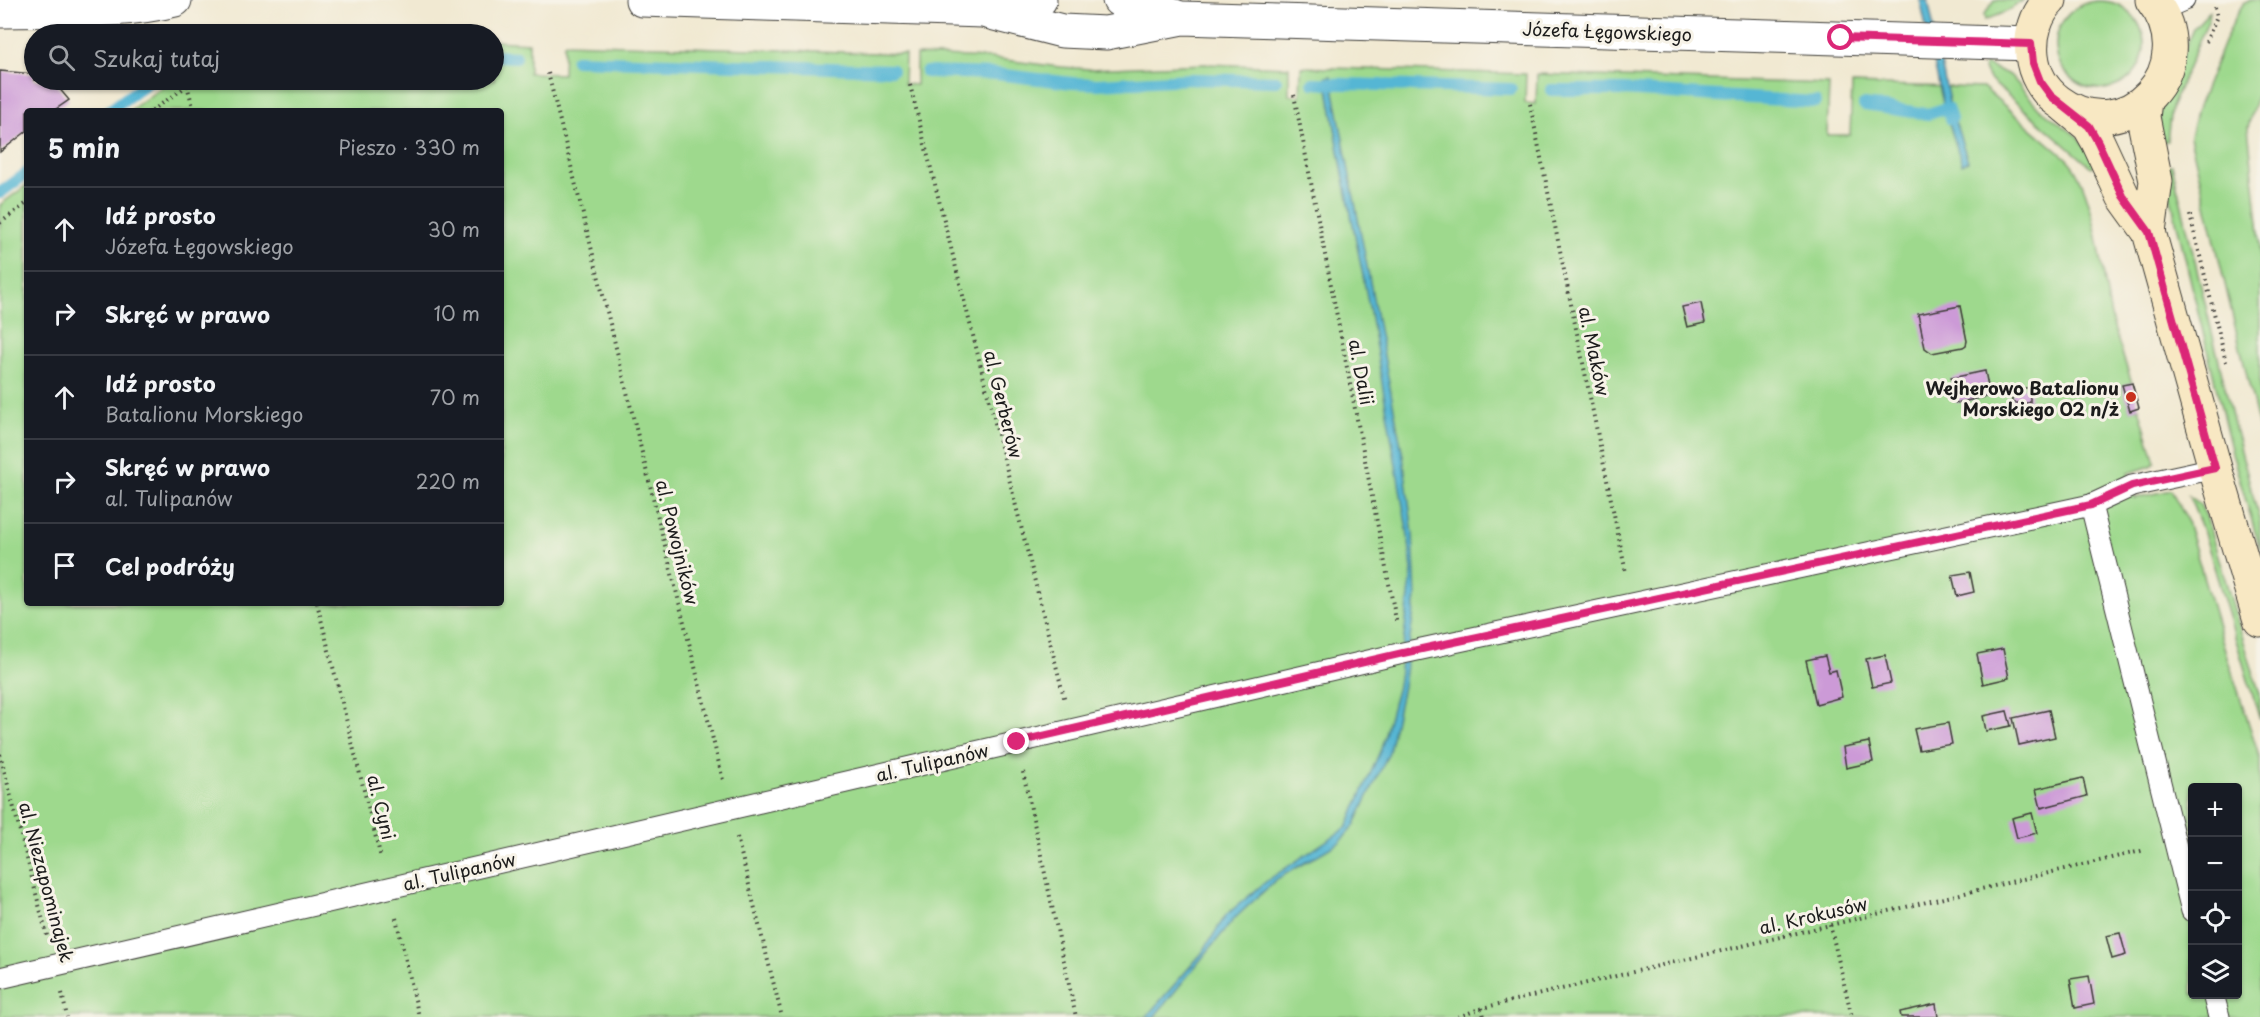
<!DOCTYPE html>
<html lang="pl">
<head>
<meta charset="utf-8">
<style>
	body { margin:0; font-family:"Playpen Sans",sans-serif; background:#242831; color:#f1f3f6 }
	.controls { position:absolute; right:18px; bottom:18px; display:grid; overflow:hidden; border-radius:6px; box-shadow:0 2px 4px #0004 }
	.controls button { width:54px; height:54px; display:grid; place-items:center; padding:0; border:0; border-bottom:2px solid #363941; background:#171b24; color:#f1f3f6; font:30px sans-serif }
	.stop { position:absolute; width:18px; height:18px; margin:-14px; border:4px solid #db2777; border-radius:50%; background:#fff }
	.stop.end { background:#db2777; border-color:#fff; box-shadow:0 2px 6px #0008 }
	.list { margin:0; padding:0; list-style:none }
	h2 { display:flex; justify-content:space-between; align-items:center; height:78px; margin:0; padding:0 24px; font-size:26px }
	h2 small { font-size:20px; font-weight:400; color:#9ea1a6 }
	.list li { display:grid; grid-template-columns:39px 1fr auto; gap:18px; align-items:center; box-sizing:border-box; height:84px; padding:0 24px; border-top:2px solid #363941 }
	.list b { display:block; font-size:22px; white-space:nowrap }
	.list p { margin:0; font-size:20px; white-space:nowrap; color:#9ea1a6 }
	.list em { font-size:20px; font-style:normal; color:#9ea1a6 }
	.icon { flex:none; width:33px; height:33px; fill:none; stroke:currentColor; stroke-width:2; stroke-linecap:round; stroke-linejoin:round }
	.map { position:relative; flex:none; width:2260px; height:1017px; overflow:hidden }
	.search { position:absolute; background:#171b24; box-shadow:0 2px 4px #0004; left:24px; top:24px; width:480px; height:66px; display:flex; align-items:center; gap:15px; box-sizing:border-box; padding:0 21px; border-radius:33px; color:#9ea1a6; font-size:22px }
	.panel { position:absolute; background:#171b24; box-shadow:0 2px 4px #0004; left:24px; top:108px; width:480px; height:498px; border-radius:6px }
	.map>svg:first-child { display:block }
	.green { fill:#9ed98d; stroke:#5d7a54; stroke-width:1.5; fill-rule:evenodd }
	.water { fill:#55b6d4; stroke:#386978; stroke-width:1.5 }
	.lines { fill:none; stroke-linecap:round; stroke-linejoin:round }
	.stream { stroke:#55b6d4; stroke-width:12 }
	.building { fill:#cc9ad7 }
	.service-casing { stroke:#3c3b37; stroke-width:23 }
	.minor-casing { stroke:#3c3b37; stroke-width:35 }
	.secondary-casing { stroke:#3c3b37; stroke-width:35 }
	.path { stroke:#3c3b37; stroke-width:4; stroke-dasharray:1.5 4.5; stroke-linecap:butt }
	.service { stroke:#fff; stroke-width:21 }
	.minor { stroke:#fff; stroke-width:33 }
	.secondary { stroke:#f8e8c3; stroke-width:33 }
	.route { stroke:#db2777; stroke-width:8 }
	.poi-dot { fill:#c8321e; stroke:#f7f3e8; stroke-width:2 }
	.labels { text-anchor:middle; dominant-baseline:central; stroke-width:6; stroke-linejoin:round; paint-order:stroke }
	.street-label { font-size:18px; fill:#1c1c1c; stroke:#f7f3e8 }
	.poi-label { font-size:18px; font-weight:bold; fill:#1c1c1c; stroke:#f7f3e8; text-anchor:end }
</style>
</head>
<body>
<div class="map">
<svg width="2260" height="1017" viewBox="0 0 2260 1017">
	<rect width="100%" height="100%" fill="#f7f3e8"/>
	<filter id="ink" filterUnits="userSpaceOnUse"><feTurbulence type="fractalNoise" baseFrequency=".0167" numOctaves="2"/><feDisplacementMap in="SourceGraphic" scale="12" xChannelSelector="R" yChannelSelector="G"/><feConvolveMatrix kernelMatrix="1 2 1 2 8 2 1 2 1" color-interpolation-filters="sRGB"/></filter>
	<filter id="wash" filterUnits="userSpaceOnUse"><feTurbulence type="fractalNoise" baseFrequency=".008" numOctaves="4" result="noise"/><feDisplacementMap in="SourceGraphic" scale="24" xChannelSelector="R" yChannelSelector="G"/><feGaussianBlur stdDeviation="1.35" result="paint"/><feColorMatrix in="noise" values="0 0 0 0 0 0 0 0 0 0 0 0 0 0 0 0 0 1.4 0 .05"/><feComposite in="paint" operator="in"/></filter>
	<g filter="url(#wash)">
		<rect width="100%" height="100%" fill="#f1e9d2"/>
		<g class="green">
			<polygon points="1995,0 2023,0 2008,11 1985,20 1984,15"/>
			<polygon points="2251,0 2260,0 2260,85 2248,127 2260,243 2260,431 2190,137 2196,112 2224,42 2237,14 2243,4"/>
			<circle cx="2100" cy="45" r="44"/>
			<polygon points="2210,11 2209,18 2171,108 2167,141 2158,143 2160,111 2163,101 2193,29"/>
			<path d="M494,41L529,43V73L563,74L564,43L905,54L904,84L916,85V55L990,58L1060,67L1090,69L1205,64L1289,67V95L1300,96L1301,67L1526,74L1525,103L1536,104L1537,74L1829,84L1827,135H1850L1852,84L1984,88L2066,158C2096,186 2102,279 2112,321C2118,342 2125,362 2132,383L2123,385L2130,410L2139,408L2155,462L2151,466L2129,473L2135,498L2171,490L2186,518L2228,660L2260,758V1017H0V205L27,185V603H501V111H129L172,80H494ZM2192,788H2238V994H2192Z"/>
			<polygon points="1984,64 2010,75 2039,108 2078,137 2096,165 2091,167 1989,79 1984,69"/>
			<polygon points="2172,165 2234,424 2260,522 2260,549 2232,453 2163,166"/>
			<polygon points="2189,496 2199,503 2206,516 2260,695 2260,720 2204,533"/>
		</g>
		<g class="water">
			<polygon points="1920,0 1928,0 1950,106 1968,161 1962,164 1944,108"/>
			<polygon points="1331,76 1403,456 1413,534 1416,597 1403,686 1389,752 1354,826 1340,842 1277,879 1235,918 1154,1017 1146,1017 1202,953 1226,915 1268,880 1347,827 1381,749 1398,686 1412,571 1409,542 1370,312 1343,174 1326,77"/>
		</g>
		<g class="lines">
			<g class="stream">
				<polyline points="494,56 516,57"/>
				<polyline points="576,60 892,70"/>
				<polyline points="926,72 996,74 1072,83 1098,84 1190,79 1276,81"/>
				<polyline points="1313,83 1511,89"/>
				<polyline points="1551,90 1622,90 1815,102"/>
				<polyline points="1864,105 1928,114 1947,108 1951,119"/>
				<polyline points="109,111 151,80"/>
				<polyline points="0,193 27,173"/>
			</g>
		</g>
		<g id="blocks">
			<g class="building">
				<polygon points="0,71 34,74 34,80 52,80 69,100 53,111 27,111 27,131 0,152"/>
				<polygon points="1701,303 1705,323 1687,327 1682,307"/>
				<polygon points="1960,306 1967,341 1966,345 1963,347 1932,353 1925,348 1918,314"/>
				<polygon points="1985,371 1990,396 1956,403 1951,378"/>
				<polygon points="2132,383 2139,408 2130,411 2122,385"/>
				<rect x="2012" y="388" width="18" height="15"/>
				<polygon points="1970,572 1974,592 1957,596 1952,575"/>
				<polygon points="2003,649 2009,678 1983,684 1977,654"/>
				<polygon points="1885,655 1891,683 1872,687 1866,659"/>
				<polygon points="1825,656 1829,672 1836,670 1842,697 1816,704 1806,660"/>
				<polygon points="2049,710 2055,737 2019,745 2013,718"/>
				<polygon points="2007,711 2011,726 1986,731 1983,716"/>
				<polygon points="1948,723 1952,744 1919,750 1914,729"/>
				<polygon points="1869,742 1873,762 1846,768 1843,747"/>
				<polygon points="2083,778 2087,796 2041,808 2036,789"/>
				<polygon points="2032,813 2037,833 2017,838 2012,818"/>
				<polygon points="2120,933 2126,955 2112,959 2106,936"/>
				<polygon points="2089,976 2094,1004 2075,1008 2070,979"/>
				<polygon points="1936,1004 1938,1017 1901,1017 1900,1012"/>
			</g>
		</g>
	</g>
	<g filter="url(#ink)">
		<use href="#blocks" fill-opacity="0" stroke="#3c3b37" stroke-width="1.5"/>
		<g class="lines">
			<defs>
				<g id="service">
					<polyline points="2160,10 2184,0"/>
					<polyline points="2091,505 2192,911"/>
					<polyline points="0,978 1403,653 2091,505 2132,486 2215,468"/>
					<polyline points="2213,994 2219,1017"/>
				</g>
				<g id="minor">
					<polyline points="642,0 983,11 1062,31 1106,33 1182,18 2031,44"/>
					<polyline points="1119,0 1175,16"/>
					<polyline points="991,10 1040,0"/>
					<path d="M0,11C58,9 119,14 175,0"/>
				</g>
				<g id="secondary">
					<path d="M2050,0C2036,14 2030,35 2032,55C2034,73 2043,90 2058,101C2126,152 2205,66 2152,0"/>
					<polyline points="2145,101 2143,117 2156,181 2149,232"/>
					<polyline points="2066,107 2089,126 2098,142 2123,196 2149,232 2215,468 2260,620"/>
				</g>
			</defs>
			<use href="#service" class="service-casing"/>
			<use href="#minor" class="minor-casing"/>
			<use href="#secondary" class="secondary-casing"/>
			<g class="path">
				<polyline points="2206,42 2217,16 2215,7"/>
				<polyline points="548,73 723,780"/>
				<polyline points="187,85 194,111"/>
				<polyline points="910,85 1065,701"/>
				<polyline points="1294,95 1397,625"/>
				<polyline points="1530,104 1626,573"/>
				<polyline points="152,111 195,80"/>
				<polyline points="2190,215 2226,362"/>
				<polyline points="0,223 27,203"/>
				<polyline points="317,603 381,858"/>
				<polyline points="0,754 47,936"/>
				<polyline points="1023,772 1076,1017"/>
				<polyline points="737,837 782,1017"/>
				<polyline points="396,918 419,1017"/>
				<polyline points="1830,925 1852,1017"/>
				<polyline points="62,993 67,1017"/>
				<polyline points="1482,1008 1484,1017"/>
				<polyline points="1458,1017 1482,1008 2145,850"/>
			</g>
			<use href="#service" class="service"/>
			<use href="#minor" class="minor"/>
			<use href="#secondary" class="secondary"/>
		</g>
	</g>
	<g class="lines" filter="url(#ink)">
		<polyline class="route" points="1017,742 1403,653 2091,505 2132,486 2215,468 2149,232 2123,196 2098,142 2089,126 2051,96 2040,81 2033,63 2031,44 1841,38"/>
	</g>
	<circle class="poi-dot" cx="2131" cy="397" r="6"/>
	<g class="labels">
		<g class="street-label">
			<text transform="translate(1607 31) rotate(2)">Józefa Łęgowskiego</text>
			<text transform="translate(1595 351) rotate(78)">al. Maków</text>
			<text transform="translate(1362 372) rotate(79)">al. Dalii</text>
			<text transform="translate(1004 404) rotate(76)">al. Gerberów</text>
			<text transform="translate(678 542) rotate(76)">al. Powojników</text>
			<text transform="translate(932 762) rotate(-13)">al. Tulipanów</text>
			<text transform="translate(382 807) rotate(76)">al. Cyni</text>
			<text transform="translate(459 871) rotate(-13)">al. Tulipanów</text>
			<text transform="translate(47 882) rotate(75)">al. Niezapominajek</text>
			<text transform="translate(1813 915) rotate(-13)">al. Krokusów</text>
		</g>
		<g class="poi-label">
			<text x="2119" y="387">Wejherowo Batalionu<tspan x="2119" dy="21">Morskiego 02 n/ż</tspan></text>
		</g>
	</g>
</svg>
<div class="controls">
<button>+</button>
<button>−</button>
<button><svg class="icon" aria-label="locate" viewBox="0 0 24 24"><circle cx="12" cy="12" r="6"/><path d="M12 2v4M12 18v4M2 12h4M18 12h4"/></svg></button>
<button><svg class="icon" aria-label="layers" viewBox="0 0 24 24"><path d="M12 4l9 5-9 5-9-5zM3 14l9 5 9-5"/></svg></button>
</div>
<div class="stop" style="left:1841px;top:38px"></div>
<div class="stop end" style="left:1017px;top:742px"></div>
<div class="search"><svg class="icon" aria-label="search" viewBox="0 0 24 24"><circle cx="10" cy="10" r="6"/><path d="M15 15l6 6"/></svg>Szukaj tutaj</div>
<section class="panel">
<h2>5 min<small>Pieszo · 330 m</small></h2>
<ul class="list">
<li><svg class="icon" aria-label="ahead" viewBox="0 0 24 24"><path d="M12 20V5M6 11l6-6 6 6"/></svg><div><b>Idź prosto</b><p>Józefa Łęgowskiego</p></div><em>30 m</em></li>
<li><svg class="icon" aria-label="right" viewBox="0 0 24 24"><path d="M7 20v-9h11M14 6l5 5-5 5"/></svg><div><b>Skręć w prawo</b></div><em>10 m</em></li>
<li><svg class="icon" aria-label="ahead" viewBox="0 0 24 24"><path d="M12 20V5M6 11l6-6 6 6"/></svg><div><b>Idź prosto</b><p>Batalionu Morskiego</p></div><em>70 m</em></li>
<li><svg class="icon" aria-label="right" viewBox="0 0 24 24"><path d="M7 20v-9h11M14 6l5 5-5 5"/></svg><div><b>Skręć w prawo</b><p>al. Tulipanów</p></div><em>220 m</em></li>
<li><svg class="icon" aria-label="arrive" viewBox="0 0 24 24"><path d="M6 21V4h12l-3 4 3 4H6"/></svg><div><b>Cel podróży</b></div></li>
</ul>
</section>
</div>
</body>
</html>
